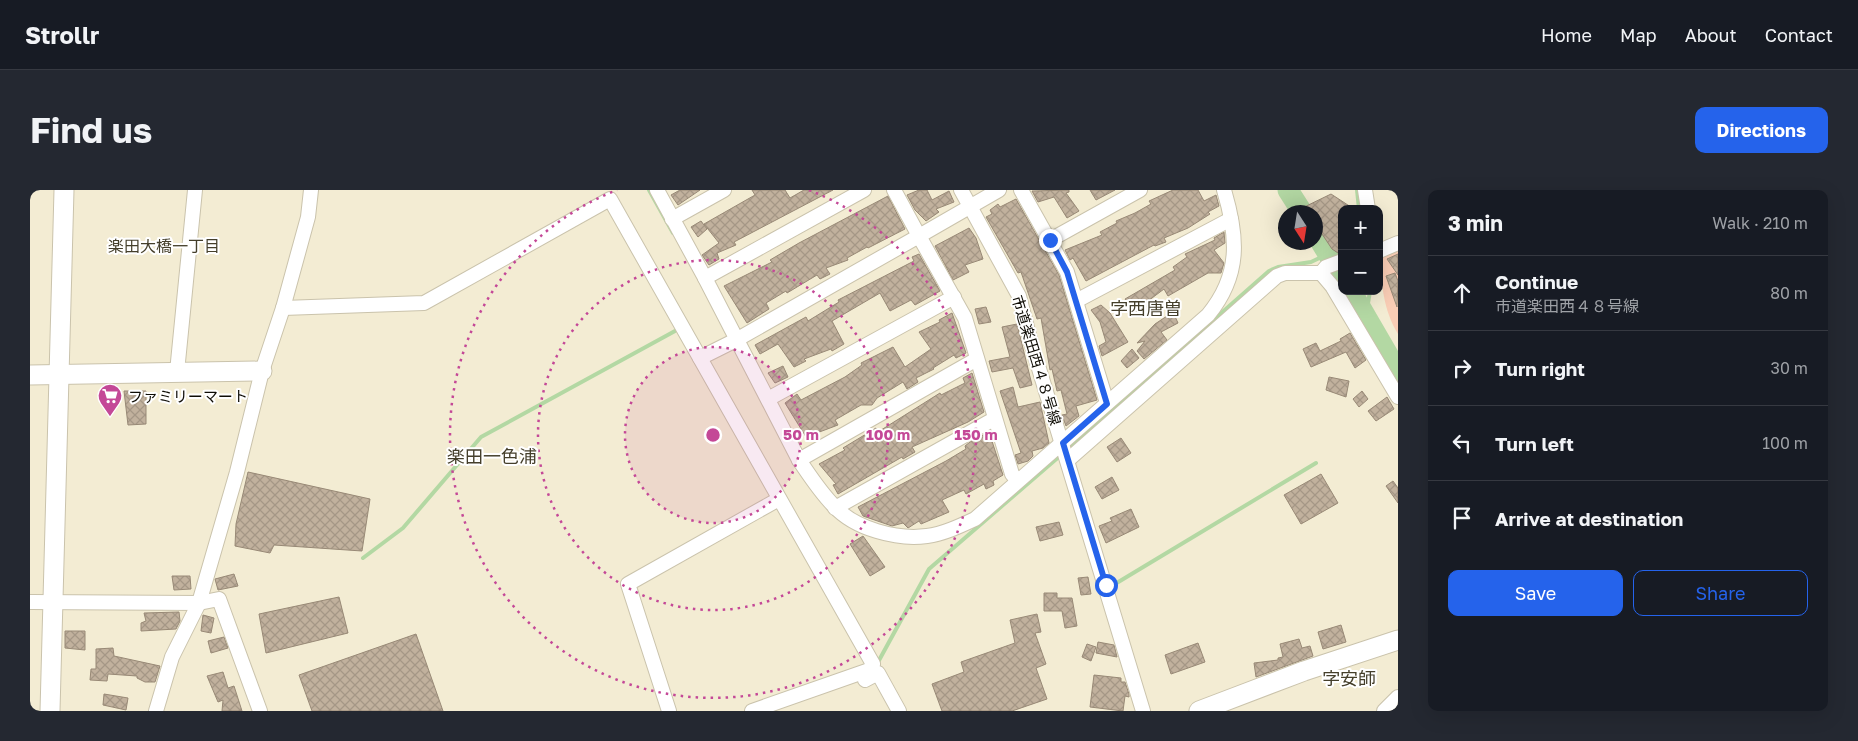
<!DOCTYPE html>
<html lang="en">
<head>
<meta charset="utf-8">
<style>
	body { margin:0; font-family:"Golos Text","Noto Sans JP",sans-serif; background:#242831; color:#f1f3f6 }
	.controls { position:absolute; right:15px; top:15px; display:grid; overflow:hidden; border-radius:10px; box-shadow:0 5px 20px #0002 }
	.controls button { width:45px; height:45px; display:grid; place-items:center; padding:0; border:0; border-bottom:1px solid #363941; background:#171b24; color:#f1f3f6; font:25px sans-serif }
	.compass { position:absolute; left:1248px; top:15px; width:45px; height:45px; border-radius:50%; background:#171b24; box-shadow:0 5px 20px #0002; rotate:168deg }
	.stop { position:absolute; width:15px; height:15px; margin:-11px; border:4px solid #2563eb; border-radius:50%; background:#fff }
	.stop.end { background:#2563eb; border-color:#fff; box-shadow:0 1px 5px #0008 }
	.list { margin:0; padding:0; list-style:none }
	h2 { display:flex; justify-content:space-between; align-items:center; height:65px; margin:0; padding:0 20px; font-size:21px }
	h2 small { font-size:16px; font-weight:400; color:#9ea1a6 }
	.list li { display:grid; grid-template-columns:32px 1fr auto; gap:15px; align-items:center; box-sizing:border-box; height:75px; padding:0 20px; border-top:1px solid #363941 }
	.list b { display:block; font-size:19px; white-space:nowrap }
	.list p { margin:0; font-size:16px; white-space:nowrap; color:#9ea1a6 }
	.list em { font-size:16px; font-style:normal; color:#9ea1a6 }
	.actions { display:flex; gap:10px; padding:15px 20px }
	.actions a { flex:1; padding:11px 0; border:1px solid #2563eb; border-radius:10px; text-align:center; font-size:18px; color:#2563eb }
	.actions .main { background:#2563eb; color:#fff }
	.icon { flex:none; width:28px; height:28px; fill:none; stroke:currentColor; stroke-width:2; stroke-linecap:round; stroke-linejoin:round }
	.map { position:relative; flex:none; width:1368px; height:521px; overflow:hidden; border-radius:10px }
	header { display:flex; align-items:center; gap:30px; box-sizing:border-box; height:70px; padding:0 25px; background:#171b24; border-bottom:1px solid #363941 }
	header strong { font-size:24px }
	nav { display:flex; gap:28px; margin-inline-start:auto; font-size:18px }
	.intro { display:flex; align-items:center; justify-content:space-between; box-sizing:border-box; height:120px; padding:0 30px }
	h1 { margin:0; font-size:35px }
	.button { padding:12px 22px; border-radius:10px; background:#2563eb; color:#fff; font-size:18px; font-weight:700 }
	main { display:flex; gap:30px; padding:0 30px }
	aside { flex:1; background:#171b24; border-radius:10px; box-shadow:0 5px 20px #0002 }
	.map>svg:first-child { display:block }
	.park { fill:#f9cdb5 }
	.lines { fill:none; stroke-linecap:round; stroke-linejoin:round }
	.stream { stroke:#b3d8a3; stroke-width:4 }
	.river { stroke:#b3d8a3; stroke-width:21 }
	.building { fill:url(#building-cross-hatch); stroke:#988976 }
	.street-casing { stroke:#cac3ac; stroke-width:16 }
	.secondary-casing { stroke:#cac3ac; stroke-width:21 }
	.street { stroke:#fff; stroke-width:14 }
	.secondary { stroke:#fff; stroke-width:19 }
	.route { stroke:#2563eb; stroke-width:6 }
	.ring { fill:none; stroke:#c44897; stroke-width:2.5; stroke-dasharray:2.5 5 }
	.labels { text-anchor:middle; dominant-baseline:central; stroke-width:4; stroke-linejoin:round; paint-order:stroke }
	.street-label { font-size:15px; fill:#0e0c05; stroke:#fff }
	.poi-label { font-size:15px; fill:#0e0c05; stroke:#fff; text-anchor:start }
	.neighbourhood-label { font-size:16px; fill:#453f2b; stroke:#fff }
	.quarter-label { font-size:18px; fill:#453f2b; stroke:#fff }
	.centre { fill:#c44897; stroke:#fff; stroke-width:2.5 }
	.ring-label { font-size:15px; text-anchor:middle; font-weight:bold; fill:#c44897; stroke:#fff; stroke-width:4; stroke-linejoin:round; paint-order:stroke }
</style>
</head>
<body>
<header>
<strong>Strollr</strong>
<nav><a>Home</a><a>Map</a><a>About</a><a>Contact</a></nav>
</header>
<div class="intro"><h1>Find us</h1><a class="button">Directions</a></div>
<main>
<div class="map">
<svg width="1368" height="521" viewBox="0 0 1368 521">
	<defs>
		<pattern id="building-cross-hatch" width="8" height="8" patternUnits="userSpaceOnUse" patternTransform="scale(1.25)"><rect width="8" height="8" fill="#c1b19d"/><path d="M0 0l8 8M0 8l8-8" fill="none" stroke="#a59786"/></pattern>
	</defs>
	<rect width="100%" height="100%" fill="#f3ecd3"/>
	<path class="park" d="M1368,56V144C1353,119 1352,95 1349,66Z"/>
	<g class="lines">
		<g class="stream">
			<polyline points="619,0 643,43"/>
			<polyline points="1327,0 1329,19"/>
			<polyline points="1336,126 1340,101"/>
			<polyline points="1036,260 1239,81 1248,77 1281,72 1298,64"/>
			<polyline points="333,368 373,338 451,247 645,141"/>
			<polyline points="1080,397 1286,273"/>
			<polyline points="847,474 899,379 1031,265"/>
		</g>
		<g class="river">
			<polyline points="1258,0 1272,22"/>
			<polyline points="1286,44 1312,87"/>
			<polyline points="1321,101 1368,182"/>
		</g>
	</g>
	<g class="building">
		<polygon points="650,0 670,0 648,15 641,5"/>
		<polygon points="722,0 755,0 760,8 774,0 803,0 704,52 706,55 687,63 689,69 679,75 672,65 689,53 674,34 725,5"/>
		<polygon points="889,0 897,0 902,10 919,1 924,12 906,19 909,22 896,31 885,20 877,5"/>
		<polygon points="1039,0 1039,2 1036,3 1049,21 1037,28 1024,7 1008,12 1002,1"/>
		<polygon points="1060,0 1085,0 1066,10"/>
		<polygon points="1143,0 1168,0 1174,11 1186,5 1189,16 1178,22 1180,24 1158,38 1134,48 1136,52 1125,56 1124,55 1056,91 1043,68 1040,70 1035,60 1072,45 1070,42 1087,33 1086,31 1105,23 1121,14 1119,11"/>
		<polygon points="1301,4 1324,19 1312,19 1312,62 1308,63 1302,59 1286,35 1286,22 1264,22"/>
		<polygon points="858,6 875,39 838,58 837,57 817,68 818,70 796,78 800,84 790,89 787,85 757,103 756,101 736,113 739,119 717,133 694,96 742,72 740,70 769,53"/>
		<polygon points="986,9 1029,85 1067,210 1046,216 1049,226 1036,236 1032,225 1037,224 1031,200 1027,201 1022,179 1020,180 1011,128 1007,129 991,82 988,83 956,27 962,24 960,20 968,14 970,17"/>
		<polygon points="671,31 677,39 668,47 661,37"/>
		<polygon points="939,38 946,48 953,69 935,75 939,82 923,90 905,56"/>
		<polygon points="1194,42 1195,53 1184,60 1194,73 1191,83 1178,83 1138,106 1134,99 1114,114 1116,117 1105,123 1095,109 1145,80 1143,77 1157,67 1155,64 1185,50 1184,48"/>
		<polygon points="889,64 910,101 885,115 881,110 860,121 850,103 802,131 814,154 802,161 801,159 774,169 776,171 764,177 748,154 730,164 725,155 776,127 778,131 809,112 808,110 884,71 882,67"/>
		<polygon points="1368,64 1368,85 1357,69"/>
		<polygon points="1365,83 1368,91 1367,117 1356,86"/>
		<polygon points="1071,115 1080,123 1098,152 1072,166 1069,156 1076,152 1070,132 1061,120"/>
		<polygon points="956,117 961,132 949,134 945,119"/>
		<polygon points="1143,122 1148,133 1131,142 1137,150 1114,169 1107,161 1115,151 1107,153 1125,134"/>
		<polygon points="922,123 936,163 926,168 924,165 903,178 904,179 886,188 888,192 877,199 873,192 847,208 842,215 831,215 805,230 808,235 776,247 755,213 767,204 771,210 815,187 832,175 831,173 863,157 875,177 901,159 889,142 910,132 909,130"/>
		<polygon points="987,134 1002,195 990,198 983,178 962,182 959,171 980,167 972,137"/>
		<polygon points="1320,143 1336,170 1325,178 1316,162 1281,177 1273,159 1286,153 1290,161 1311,151 1310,149"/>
		<polygon points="1102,159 1109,168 1097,178 1091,171"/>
		<polygon points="753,176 758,187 745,193 738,183"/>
		<polygon points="942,183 954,222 938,232 882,257 885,262 873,269 872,267 808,304 803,295 806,294 789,274 815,260 813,258 846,238 848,242 910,203 911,205 935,193 933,188"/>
		<polygon points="1299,187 1319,191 1316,207 1296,200"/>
		<polygon points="983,197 988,217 1010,212 1019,253 1013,258 1002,261 1003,266 998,271 988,274 985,265 991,263 970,201"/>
		<polygon points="94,201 116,201 116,234 98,235"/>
		<polygon points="1332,201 1338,209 1329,217 1323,209"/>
		<polygon points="1357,207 1364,219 1346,231 1338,221"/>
		<polygon points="959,242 973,285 963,291 964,295 956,299 954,294 936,304 934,300 912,310 919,322 891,334 889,331 878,338 873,333 862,336 833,326 828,317 916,271 936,259 935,256 940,252"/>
		<polygon points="1091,248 1101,263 1087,272 1077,257"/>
		<polygon points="218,282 340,309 332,361 244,355 240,363 205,356 206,334"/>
		<polygon points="1291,284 1308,313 1271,334 1254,305"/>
		<polygon points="1082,287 1089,300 1072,309 1065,297"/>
		<polygon points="1363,291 1368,298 1368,313 1356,296"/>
		<polygon points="1101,319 1109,337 1076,353 1069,336 1082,331 1080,328"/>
		<polygon points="1029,332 1033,345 1010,351 1006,337"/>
		<polygon points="833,346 855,377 840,386 820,354"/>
		<polygon points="204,384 208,396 188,400 185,389"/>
		<polygon points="142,386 160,386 161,399 144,400"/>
		<polygon points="1058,387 1061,404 1051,405 1048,388"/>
		<polygon points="1014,403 1027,403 1027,408 1042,408 1047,436 1035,438 1032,421 1014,421"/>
		<polygon points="309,407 318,443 236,463 229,424"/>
		<polygon points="149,422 150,431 146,439 111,441 111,433 116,431 114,423"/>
		<polygon points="1007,424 1011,442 1005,443 1016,474 1006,478 1017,509 982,521 912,521 902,494 934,482 931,472 985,453 980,430"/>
		<polygon points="173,425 184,428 181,443 171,441"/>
		<polygon points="1311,435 1316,452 1293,459 1288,442"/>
		<polygon points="35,441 55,441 55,460 35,458"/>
		<polygon points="386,444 413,521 282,521 269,485"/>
		<polygon points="194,447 198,458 181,463 178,451"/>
		<polygon points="1269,449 1272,458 1280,456 1283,466 1226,487 1224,473 1248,470 1248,468 1253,467 1250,454"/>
		<polygon points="1068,452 1084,455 1087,467 1066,463"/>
		<polygon points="1168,453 1175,472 1141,484 1135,465"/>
		<polygon points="1057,454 1066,457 1061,471 1052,467"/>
		<polygon points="83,458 84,466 130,476 125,492 115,492 107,488 107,486 78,484 77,491 60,490 61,479 66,479 66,459"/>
		<polygon points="193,482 198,498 204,496 212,521 192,521 193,510 188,512 177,486"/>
		<polygon points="1064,485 1091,488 1091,492 1095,492 1099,504 1099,507 1095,506 1093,521 1060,517"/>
		<polygon points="74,504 98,508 96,520 73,515"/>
	</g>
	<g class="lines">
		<defs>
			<g id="street">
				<path d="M627,0L675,88L769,270C780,286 790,302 804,316C825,339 867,350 897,346C913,344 930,336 945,329L1178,125C1211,85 1208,47 1194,0"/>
				<polyline points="864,0 889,46 969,0"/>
				<polyline points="931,0 989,106 1000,149 1113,521"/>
				<polyline points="991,0 1037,82 1077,213"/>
				<polyline points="1335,0 1338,19"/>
				<polyline points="642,29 694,0"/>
				<polyline points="1020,50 1110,0"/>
				<polyline points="1349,61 1368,53"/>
				<polyline points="1291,83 1302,96 1368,207"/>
				<polyline points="675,88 834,0"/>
				<polyline points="1046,111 1201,29"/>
				<polyline points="253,118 394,113 580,9 843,474 839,480 722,521"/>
				<polyline points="670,168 706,150 889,46 935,128 982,284 987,290"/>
				<polyline points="147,182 165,0"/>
				<polyline points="738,209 924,107"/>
				<polyline points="769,270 947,169"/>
				<polyline points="1038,270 1247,86 1255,83 1291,83 1296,77 1312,71"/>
				<polyline points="805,318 964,229"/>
				<polyline points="0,412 169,413 189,409 230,521"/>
				<polyline points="835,490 848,483 869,521"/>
				<polyline points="126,521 142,467 169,413 207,282 232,181 253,118 278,27 281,0"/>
				<polyline points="639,521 598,394 749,309"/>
				<polyline points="1354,521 1368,507"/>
			</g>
			<g id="secondary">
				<polyline points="0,185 232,181"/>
				<polyline points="20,521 34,0"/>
				<polyline points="1169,521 1274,481 1368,450"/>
			</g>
		</defs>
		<use href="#street" class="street-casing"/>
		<use href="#secondary" class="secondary-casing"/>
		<use href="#street" class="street"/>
		<use href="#secondary" class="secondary"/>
	</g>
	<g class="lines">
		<polyline class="route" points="1020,50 1037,82 1077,214 1033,253 1076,395"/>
	</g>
	<circle cx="683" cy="245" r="88" fill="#c44897" fill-opacity=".12"/>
	<g class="ring">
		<circle cx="683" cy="245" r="88"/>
		<circle cx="683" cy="245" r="175"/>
		<path d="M779 0A263 263 0 1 1 587 0"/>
	</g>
	<defs>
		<symbol id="supermarket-pin" viewBox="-11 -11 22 30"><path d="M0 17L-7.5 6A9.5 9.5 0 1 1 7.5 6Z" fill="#c44897" stroke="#fff"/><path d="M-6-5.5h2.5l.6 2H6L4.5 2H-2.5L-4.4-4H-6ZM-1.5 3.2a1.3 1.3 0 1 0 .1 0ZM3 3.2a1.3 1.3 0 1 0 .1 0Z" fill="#fff"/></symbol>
	</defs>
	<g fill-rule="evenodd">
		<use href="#supermarket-pin" x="66" y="192" width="28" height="38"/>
	</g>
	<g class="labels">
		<g class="street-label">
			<text transform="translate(1007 170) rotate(73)">市道楽田西４８号線</text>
		</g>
		<g class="poi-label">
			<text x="98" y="206">ファミリーマート</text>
		</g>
		<g class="neighbourhood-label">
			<text x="134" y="56">楽田大橋一丁目</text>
		</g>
		<g class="quarter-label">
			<text x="1116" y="118">字西唐曽</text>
			<text x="462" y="266">楽田一色浦</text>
			<text x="1319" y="488">字安師</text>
		</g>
	</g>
	<circle cx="683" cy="245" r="8" class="centre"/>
	<g class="ring-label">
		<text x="771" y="250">50 m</text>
		<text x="858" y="250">100 m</text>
		<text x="946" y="250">150 m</text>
	</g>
</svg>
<div class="controls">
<button>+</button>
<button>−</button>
</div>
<svg class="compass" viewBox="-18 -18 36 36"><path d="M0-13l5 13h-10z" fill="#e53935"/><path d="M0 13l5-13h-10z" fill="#9ea1a6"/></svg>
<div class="stop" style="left:1076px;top:395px"></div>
<div class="stop end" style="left:1020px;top:50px"></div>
</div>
<aside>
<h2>3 min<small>Walk · 210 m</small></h2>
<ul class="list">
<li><svg class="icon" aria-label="ahead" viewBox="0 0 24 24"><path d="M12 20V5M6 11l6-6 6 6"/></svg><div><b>Continue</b><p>市道楽田西４８号線</p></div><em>80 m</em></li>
<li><svg class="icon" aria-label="right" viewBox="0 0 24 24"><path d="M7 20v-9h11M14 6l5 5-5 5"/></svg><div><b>Turn right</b></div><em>30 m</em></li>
<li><svg class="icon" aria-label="left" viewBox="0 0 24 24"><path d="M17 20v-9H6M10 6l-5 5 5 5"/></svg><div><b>Turn left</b></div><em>100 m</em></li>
<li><svg class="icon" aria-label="arrive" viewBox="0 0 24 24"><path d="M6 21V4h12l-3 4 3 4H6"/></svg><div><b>Arrive at destination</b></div></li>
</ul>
<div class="actions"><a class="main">Save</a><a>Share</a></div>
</aside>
</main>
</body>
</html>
